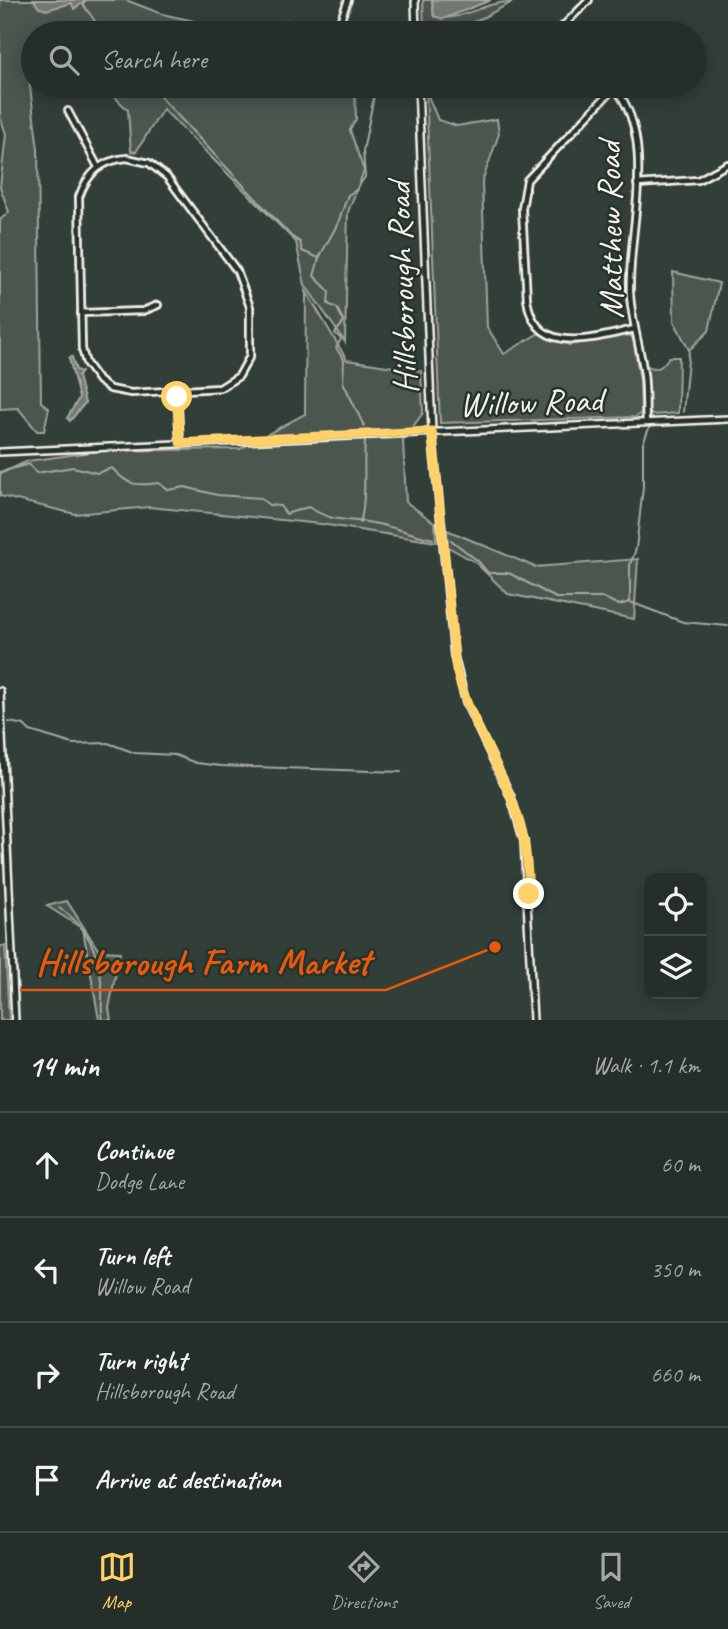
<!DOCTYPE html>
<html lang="en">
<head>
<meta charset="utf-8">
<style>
	body { margin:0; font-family:Caveat,sans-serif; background:#2e3632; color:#f1f3f6 }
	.controls { position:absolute; right:21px; bottom:21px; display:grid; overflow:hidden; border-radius:14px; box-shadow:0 4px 18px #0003 }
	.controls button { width:63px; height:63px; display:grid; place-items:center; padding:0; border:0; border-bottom:2px solid #424a47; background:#262e2a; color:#f1f3f6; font:35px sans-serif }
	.stop { position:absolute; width:21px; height:21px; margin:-16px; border:5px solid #ffd166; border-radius:50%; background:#fff }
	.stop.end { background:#ffd166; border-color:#fff; box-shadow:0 2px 7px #0008 }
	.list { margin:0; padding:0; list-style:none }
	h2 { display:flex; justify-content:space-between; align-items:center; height:91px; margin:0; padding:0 28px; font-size:30px }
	h2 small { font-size:23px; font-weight:400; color:#a4a8a8 }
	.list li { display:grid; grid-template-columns:46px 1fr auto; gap:21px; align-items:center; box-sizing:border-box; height:105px; padding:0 28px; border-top:2px solid #424a47 }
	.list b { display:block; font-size:26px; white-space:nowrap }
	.list p { margin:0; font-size:23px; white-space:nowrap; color:#a4a8a8 }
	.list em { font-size:23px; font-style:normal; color:#a4a8a8 }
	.icon { flex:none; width:38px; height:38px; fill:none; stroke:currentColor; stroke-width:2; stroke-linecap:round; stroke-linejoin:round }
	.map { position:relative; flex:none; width:728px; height:1020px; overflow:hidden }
	.search { position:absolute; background:#262e2a; box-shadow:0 4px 18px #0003; left:21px; right:21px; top:21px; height:77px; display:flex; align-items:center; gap:18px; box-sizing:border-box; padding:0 24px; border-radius:38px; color:#a4a8a8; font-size:26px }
	.sheet { height:511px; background:#262e2a }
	nav { display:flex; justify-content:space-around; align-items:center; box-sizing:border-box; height:98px; border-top:2px solid #424a47; background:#262e2a; font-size:19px; color:#a4a8a8 }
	nav a { display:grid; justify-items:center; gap:4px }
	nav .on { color:#ffd166 }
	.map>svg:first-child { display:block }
	.green { fill:#4c564f; stroke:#a0a49c; stroke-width:2 }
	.water { fill:#727972; stroke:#a6a9a1; stroke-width:2 }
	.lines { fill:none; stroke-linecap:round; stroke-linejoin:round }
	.stream { stroke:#a6a9a1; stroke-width:2 }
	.minor-casing { stroke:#f4f1e8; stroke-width:10 }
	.tertiary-casing { stroke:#f4f1e8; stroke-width:10 }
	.minor { stroke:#26332d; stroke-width:4.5 }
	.tertiary { stroke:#26332d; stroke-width:5 }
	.route { stroke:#ffd166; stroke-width:9 }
	.labels { text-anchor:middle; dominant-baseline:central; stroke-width:5; stroke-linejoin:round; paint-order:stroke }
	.street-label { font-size:35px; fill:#f4f1e8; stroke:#26332d }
	.leader { fill:none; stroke:#e8590c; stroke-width:2.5 }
	.callout-dot { fill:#e8590c; stroke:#26332d; stroke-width:2.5 }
	.callout-label { font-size:37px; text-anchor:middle; font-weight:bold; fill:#e8590c; stroke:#26332d; stroke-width:5; stroke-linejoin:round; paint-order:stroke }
</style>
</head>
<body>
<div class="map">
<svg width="728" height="1020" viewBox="0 0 728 1020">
	<rect width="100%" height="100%" fill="#323e38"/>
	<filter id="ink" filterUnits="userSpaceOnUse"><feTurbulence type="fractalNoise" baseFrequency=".0143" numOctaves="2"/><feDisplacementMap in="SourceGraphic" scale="14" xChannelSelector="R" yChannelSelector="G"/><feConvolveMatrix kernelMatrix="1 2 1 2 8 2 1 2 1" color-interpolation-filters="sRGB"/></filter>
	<g filter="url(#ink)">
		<g class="green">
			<polygon points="0,0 126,0 162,14 249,33 33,33 33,73 29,79 38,149 41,402 49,408 44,431 37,431 18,408 0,409 0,220 9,212 0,187 6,134 0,116"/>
			<path d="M423,0H432L434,16C460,24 485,0 512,2C483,18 459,33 424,33Z"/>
			<polygon points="287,20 296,33 253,33"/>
			<polygon points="103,86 355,86 356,119 350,130 364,171 348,212 345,342 305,285 296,242 163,109 136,152 131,151 128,110"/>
			<polygon points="426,91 438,120 457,126 497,119 499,134 482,182 487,327 504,354 539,333 569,345 629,335 633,338 640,380 641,413 636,417 440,423"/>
			<polygon points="673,272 719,283 709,331 689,350 674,321"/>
			<polygon points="306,291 347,360 421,371 423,413 403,440 406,502 435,523 436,542 321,524 149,507 75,514 0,496 0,474 28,461 99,451 240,449 305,414"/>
			<path d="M669,357H679L678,413L652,415L649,412L647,366C659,371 662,367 669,357Z"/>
			<polygon points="447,530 535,567 638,559 634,619 508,594 475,562 448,547"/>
			<polygon points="67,901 99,951 120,952 109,1008 111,1020 99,1020 83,929 47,906"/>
			<polygon points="0,946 5,946 9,1020 0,1020"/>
		</g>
		<g class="water">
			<polygon points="34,0 87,0 74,9 72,3 46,10 38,7"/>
			<polygon points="432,0 491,0 443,19 434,16"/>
			<polygon points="72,357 76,370 81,372 78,376 85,403 70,421 67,418 79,398 69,358"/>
		</g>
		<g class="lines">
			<g class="stream">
				<polyline points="82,3 102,31"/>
				<polyline points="150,86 291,236 300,242 302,251 319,258 314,276 329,291 328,304 337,308 344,322 335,333 341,339 336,348 344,360 343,382 364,426"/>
				<polyline points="319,258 338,223 348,195 356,190 365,177 363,151 376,86"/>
				<polyline points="683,412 689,350"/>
				<path d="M0,472L29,464L36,473L73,467L97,473L112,468C128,486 136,486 159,483L168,490L185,487L217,495L260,498L269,505L280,506L286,514L308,507C338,525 348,517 378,524C397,528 414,535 433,539"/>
				<path d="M360,523C367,499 363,468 365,441"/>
				<polyline points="451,540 478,561 488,573 509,573 556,598 604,598 619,605 630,602 683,622 728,626"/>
				<polyline points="630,601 630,565 636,549 643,487 643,443 650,426"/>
				<polyline points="9,722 24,725 30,731 73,744 108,743 135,753 175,755 196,763 221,766 401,772"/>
				<path d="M59,908C89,926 98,953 102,987C103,998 100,1009 103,1020"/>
			</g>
			<defs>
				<g id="minor">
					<polyline points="330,33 341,19 348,0"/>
					<polyline points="556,33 589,0"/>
					<path d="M614,87C659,139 627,232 630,295C632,322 640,347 644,374C646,390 645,406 646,422"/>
					<path d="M614,88L527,180L522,209L527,299C535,359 596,337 635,329"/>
					<polyline points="68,111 98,167"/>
					<path d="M127,158L149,163L167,177L237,271L250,307V356L239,376L220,388L131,393L110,389L99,381L86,363L82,349L79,197C87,174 101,160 127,158Z"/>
					<polyline points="637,184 698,180 728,164"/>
					<polyline points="81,313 143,311 158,305"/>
					<polyline points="177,392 180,443"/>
				</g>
				<g id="tertiary">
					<polyline points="415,0 416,33"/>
					<polyline points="418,86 432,431 454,656 466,703 511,797 524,841 533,1020"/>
					<polyline points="0,452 728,419"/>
					<polyline points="0,691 15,1020"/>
				</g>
			</defs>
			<use href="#minor" class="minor-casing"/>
			<use href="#tertiary" class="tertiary-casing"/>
			<use href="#minor" class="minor"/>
			<use href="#tertiary" class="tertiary"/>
		</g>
	</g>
	<g class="lines" filter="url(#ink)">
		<path class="route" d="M177,397L180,443L432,431L456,669C469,721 500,764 517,814C526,840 528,867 529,894"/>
	</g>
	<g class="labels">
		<g class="street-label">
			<text transform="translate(610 230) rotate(-91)">Matthew Road</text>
			<text transform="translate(402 288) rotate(-92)">Hillsborough Road</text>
			<text transform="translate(531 402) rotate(-2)">Willow Road</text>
		</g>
	</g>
	<path class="leader" d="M495 947L386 990H20"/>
	<circle class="callout-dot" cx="495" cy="947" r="7"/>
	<g class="callout-label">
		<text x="203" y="974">Hillsborough Farm Market</text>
	</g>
</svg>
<div class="controls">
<button><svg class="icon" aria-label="locate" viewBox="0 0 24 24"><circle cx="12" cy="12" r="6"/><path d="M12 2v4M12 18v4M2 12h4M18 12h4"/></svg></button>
<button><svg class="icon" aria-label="layers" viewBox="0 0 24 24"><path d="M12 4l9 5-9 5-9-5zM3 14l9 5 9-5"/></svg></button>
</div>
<div class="stop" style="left:177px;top:397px"></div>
<div class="stop end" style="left:529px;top:894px"></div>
<div class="search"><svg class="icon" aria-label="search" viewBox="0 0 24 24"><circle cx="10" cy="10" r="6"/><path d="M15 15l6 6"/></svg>Search here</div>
</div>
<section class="sheet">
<h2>14 min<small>Walk · 1.1 km</small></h2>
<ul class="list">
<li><svg class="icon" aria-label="ahead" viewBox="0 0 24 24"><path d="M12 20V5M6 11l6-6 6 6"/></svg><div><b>Continue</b><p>Dodge Lane</p></div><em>60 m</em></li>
<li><svg class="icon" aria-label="left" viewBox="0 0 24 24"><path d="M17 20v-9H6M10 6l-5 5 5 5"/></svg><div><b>Turn left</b><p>Willow Road</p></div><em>350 m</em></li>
<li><svg class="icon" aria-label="right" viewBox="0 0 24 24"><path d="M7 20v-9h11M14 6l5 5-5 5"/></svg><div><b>Turn right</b><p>Hillsborough Road</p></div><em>660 m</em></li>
<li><svg class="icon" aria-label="arrive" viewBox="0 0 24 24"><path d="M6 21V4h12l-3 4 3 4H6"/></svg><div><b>Arrive at destination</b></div></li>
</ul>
</section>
<nav>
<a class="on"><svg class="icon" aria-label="map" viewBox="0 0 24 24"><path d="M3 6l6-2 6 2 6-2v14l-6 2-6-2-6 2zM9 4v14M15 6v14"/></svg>Map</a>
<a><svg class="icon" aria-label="directions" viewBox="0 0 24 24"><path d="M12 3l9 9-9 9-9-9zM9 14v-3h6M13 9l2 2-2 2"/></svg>Directions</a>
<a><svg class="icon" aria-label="saved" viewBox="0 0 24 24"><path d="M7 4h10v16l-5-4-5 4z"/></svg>Saved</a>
</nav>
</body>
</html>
